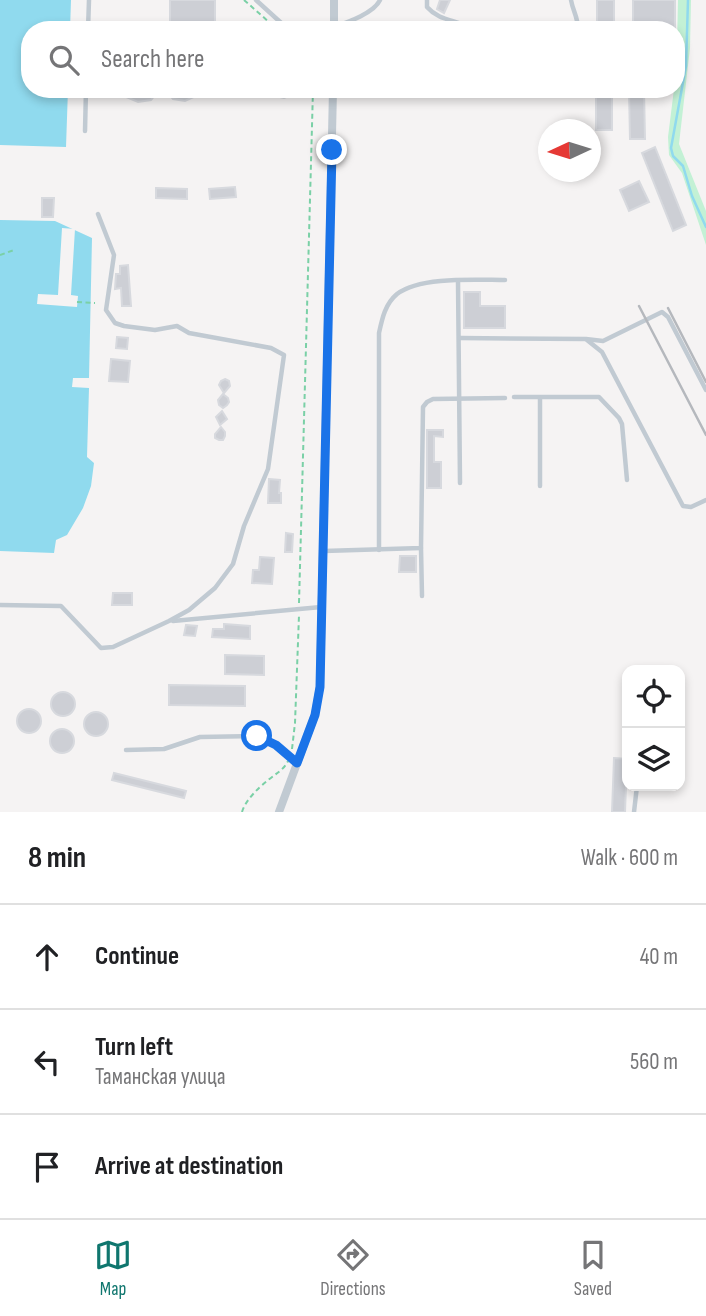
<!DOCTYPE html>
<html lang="en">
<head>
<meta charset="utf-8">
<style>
	body { margin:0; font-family:"Sofia Sans Condensed",sans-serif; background:#f2f2f2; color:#202124 }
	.controls { position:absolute; right:21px; bottom:21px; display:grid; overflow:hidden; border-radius:14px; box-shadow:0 4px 10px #0003 }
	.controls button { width:63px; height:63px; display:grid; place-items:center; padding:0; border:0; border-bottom:2px solid #e0e0e0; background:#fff; color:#202124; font:35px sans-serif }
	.compass { position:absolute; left:538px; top:119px; width:63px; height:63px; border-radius:50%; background:#fff; box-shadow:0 4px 10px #0003; rotate:266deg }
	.stop { position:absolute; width:21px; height:21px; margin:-16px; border:5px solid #1a73e8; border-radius:50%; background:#fff }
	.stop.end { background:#1a73e8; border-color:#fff; box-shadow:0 2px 7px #0008 }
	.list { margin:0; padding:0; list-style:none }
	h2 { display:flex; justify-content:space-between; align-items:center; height:91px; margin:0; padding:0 28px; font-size:30px }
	h2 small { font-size:23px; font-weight:400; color:#757577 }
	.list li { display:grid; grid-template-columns:46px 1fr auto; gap:21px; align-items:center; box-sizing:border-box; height:105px; padding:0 28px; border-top:2px solid #e0e0e0 }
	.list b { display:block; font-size:26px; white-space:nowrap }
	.list p { margin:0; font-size:23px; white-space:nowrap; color:#757577 }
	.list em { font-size:23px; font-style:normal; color:#757577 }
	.icon { flex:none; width:38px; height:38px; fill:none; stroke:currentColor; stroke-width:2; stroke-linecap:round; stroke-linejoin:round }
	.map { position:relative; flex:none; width:706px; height:812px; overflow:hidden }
	.search { position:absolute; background:#fff; box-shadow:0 4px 10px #0003; left:21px; right:21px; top:21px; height:77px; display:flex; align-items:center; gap:18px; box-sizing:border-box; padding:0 24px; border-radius:28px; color:#757577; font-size:26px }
	.sheet { height:406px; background:#fff }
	nav { display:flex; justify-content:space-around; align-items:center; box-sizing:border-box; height:98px; border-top:2px solid #e0e0e0; background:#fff; font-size:19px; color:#757577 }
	nav a { display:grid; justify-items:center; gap:4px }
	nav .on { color:#0f766e }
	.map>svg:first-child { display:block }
	.green { fill:#c3f1d5 }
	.water { fill:#90daee }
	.pier { fill:#f5f3f3 }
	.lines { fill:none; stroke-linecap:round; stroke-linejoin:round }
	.stream { stroke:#90daee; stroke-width:2.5 }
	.building { fill:#cdcfd5; stroke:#d7d9de; stroke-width:2 }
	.path { stroke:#7ad0a6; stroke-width:2; stroke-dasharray:5 3.5; stroke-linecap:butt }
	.service { stroke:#c1cad2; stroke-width:4.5 }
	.minor { stroke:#c1cad2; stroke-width:8 }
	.rail { stroke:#b5b8bd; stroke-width:2.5 }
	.route { stroke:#1a73e8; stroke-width:9 }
</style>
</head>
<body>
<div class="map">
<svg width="706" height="812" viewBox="0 0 706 812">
	<rect width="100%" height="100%" fill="#f5f3f3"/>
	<polygon class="green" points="678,0 691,0 690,48 679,144 706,211 706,245 682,173 669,155 668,137 674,89 676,89"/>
	<g class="water">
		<polygon points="0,0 71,0 70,30 30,30 30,89 68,89 66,147 0,145"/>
		<polygon points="0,220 55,221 92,238 89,378 73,378 72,387 89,388 87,457 94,463 91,486 83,508 67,535 56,540 54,553 0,551"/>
	</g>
	<polygon class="pier" points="62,228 75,229 71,295 78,296 77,307 37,304 38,294 58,295"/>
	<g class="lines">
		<polyline class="stream" points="688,0 686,66 671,148 673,156 683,166 692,196 706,227"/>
	</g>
	<g class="building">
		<polygon points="170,0 215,0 215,30 196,30 202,23 175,23 180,30 154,30 154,27 170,24"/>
		<polygon points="440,0 450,0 444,13 437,9"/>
		<rect x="597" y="0" width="17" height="30"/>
		<rect x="633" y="0" width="42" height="30"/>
		<polygon points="132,24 147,30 116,30 116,27"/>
		<polygon points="120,89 160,89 151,100 138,102 126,97"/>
		<polygon points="165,89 201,89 196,96 185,101 173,99"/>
		<polygon points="206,89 230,89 226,94 218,97 210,94"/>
		<polygon points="238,89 262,89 258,94 250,97 242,95"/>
		<polygon points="270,89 297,89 292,95 284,98 276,96"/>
		<rect x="596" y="89" width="16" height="41"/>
		<polygon points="629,89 644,89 645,139 630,139"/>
		<polygon points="655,147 686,225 673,231 642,153"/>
		<polygon points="639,181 649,202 629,211 620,190"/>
		<polygon points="235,187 236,197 210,199 209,189"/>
		<polygon points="156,188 187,189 187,199 156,198"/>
		<polygon points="42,198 54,198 53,217 42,217"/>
		<polygon points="128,265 131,306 122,306 121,288 115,289 116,274 120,274 120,266"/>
		<polygon points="464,292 480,292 480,306 505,306 505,328 464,328"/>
		<polygon points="117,337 128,338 127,349 116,348"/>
		<polygon points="111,359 130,361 128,382 109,381"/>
		<polygon points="225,379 229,381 230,386 224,393 219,385 221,381"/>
		<polygon points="223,394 228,398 229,402 227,405 223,408 219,405 218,400"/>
		<polygon points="222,411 227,419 220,425 216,417"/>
		<polygon points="221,427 225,432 225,436 223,440 219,440 215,438 215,434"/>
		<polygon points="427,430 443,430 443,437 434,436 434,462 441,462 441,488 427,488"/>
		<polygon points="269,479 280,480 279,493 281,493 281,503 268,503"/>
		<polygon points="286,533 293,534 292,552 285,552"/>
		<polygon points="400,556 416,556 416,572 399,572"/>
		<polygon points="260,557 274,558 272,584 252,583 253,570 259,570"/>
		<polygon points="113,593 132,593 132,605 112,605"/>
		<polygon points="224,624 250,626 250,639 212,637 213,629 224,629"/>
		<polygon points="186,625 197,626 195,636 184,635"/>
		<polygon points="225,655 264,656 264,675 225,674"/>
		<polygon points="169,685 245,686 245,706 169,705"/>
		<circle cx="63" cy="704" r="12"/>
		<circle cx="29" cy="721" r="12"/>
		<circle cx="96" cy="724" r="12"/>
		<circle cx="62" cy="741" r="12"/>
		<polygon points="614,758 627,759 625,812 612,812"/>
		<polygon points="114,773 186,791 184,798 112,780"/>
	</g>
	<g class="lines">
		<g class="path">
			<polyline points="244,0 278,30"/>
			<polyline points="0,255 14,250"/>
			<polyline points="77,302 95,303"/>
			<polyline points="299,603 313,89"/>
			<polyline points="292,749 295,723 299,615"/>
			<path d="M242,812C245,801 258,788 267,781C275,774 284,770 288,761"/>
		</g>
		<g class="service">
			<polyline points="256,0 289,30"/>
			<path d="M427,0V7C440,22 458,19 474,30"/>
			<path d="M571,0C573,12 578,16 578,30"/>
			<path d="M334,27C348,22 374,13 380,0"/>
			<polyline points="88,30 89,0"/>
			<polyline points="85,131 86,89"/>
			<polyline points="458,281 460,483"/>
			<polyline points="460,338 586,339 603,341 662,312 668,317 706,390"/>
			<polyline points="587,340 602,352 683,506 691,507 706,500"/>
			<polyline points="514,397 599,397 619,418 622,424 627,480"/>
			<polyline points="540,398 540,486"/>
			<polyline points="421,548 422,596"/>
			<path d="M379,550V333C382,319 385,304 397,294C420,276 477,280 505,280"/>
			<polyline points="324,551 421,548 423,407 427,402 433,399 505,398"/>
			<polyline points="0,605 61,606 101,648 113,647 169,621 189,610 215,588 233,564 244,526 268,469 284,355 271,348 189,333 177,326 155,330 124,326 115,323 106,310 114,255 98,214"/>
			<polyline points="173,621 321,607"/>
			<polyline points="126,750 164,749 200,737 257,736 276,745 297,763"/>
			<polyline points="634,812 637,786"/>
		</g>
		<g class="minor">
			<polyline points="334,30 334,0"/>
			<polyline points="279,812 315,715 320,686 333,89"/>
		</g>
		<g class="rail">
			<polyline points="639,306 706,435"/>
			<polyline points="668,308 706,382"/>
		</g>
	</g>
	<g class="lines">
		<polyline class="route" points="257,736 276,745 297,763 315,715 320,687 332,150"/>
	</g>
</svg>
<div class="controls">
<button><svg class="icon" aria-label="locate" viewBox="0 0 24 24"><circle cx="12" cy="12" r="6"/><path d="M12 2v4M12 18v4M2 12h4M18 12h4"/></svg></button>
<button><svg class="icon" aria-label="layers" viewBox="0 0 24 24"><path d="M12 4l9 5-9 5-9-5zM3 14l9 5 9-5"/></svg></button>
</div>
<svg class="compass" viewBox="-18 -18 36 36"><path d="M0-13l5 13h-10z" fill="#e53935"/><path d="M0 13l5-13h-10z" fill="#757577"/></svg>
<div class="stop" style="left:257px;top:736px"></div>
<div class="stop end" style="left:332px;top:150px"></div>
<div class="search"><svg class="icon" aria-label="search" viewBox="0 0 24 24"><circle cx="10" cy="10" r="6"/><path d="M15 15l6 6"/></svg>Search here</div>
</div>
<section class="sheet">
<h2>8 min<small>Walk · 600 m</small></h2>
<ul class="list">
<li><svg class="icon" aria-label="ahead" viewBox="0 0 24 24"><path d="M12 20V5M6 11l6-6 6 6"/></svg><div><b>Continue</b></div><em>40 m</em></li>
<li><svg class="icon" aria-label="left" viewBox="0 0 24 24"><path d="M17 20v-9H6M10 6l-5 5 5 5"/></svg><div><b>Turn left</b><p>Таманская улица</p></div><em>560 m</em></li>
<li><svg class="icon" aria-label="arrive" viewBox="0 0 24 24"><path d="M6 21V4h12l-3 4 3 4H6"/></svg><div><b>Arrive at destination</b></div></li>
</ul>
</section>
<nav>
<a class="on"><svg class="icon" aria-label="map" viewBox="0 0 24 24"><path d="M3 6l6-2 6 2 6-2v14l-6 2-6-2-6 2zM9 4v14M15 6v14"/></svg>Map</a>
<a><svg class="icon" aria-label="directions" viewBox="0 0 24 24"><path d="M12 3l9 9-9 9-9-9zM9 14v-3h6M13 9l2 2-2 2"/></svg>Directions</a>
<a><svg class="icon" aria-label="saved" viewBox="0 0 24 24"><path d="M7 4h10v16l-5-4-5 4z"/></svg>Saved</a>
</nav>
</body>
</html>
